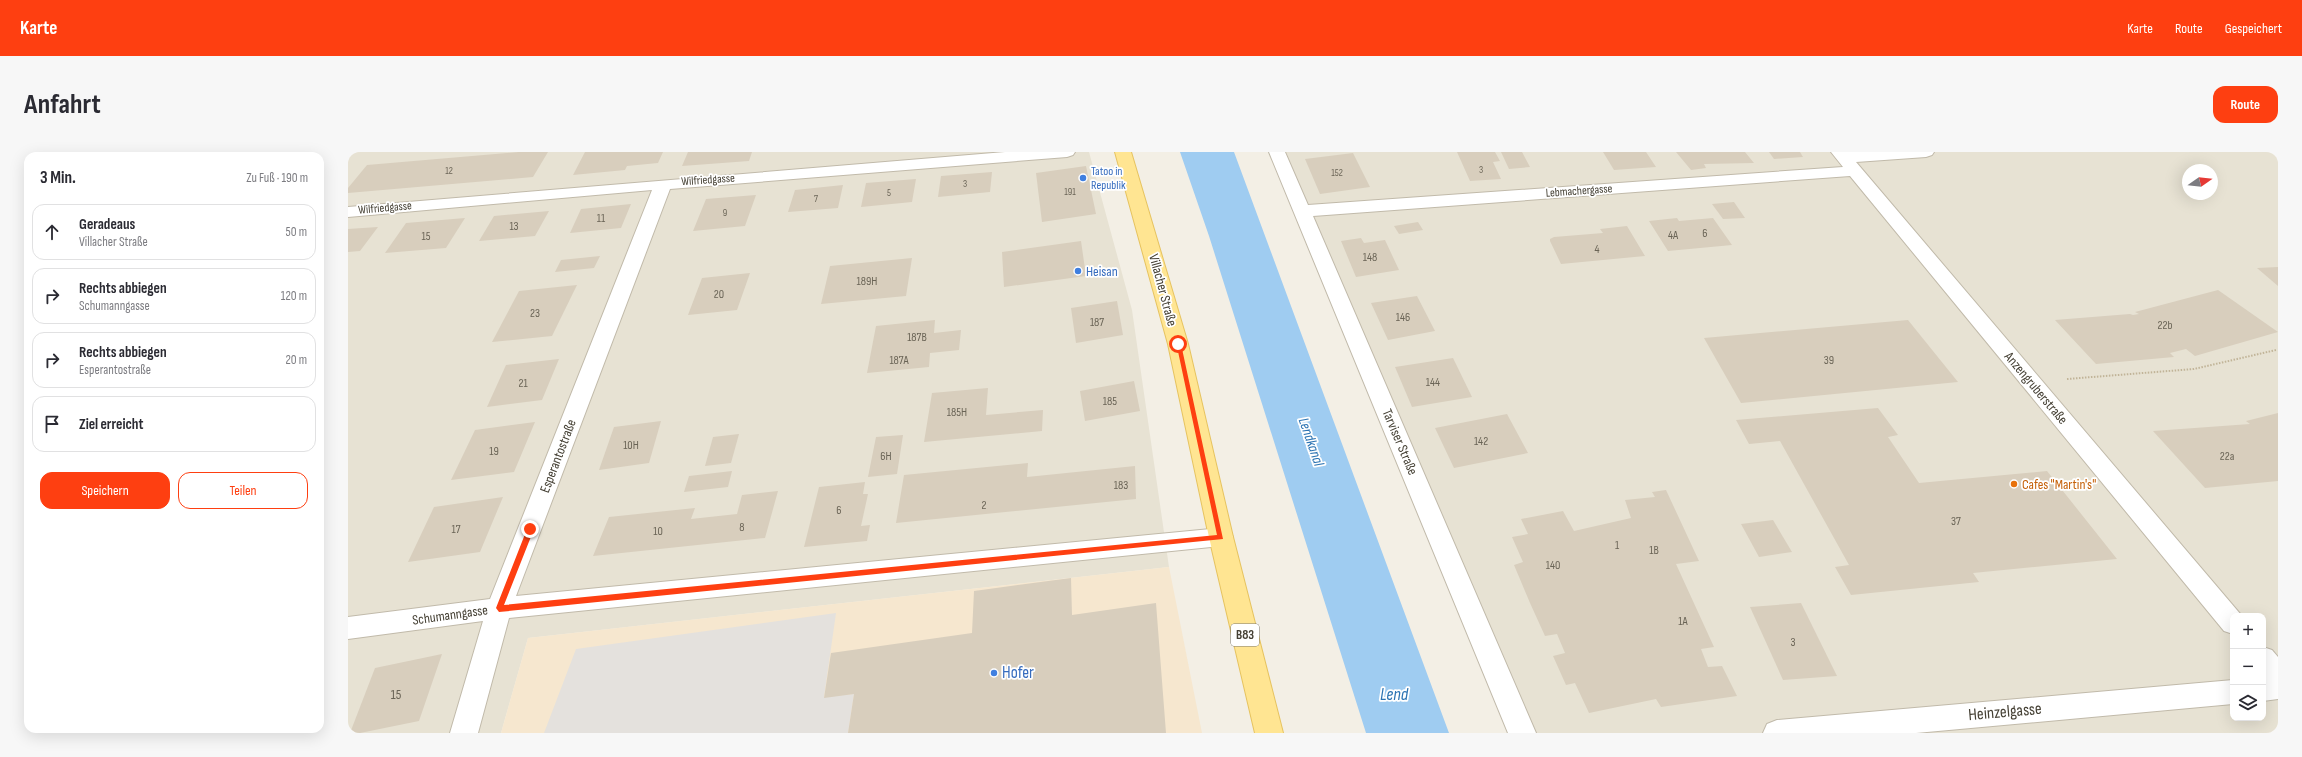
<!DOCTYPE html>
<html lang="de">
<head>
<meta charset="utf-8">
<style>
	body { margin:0; font-family:"Sofia Sans Condensed",sans-serif; background:#f7f7f7; color:#2b2b33 }
	.controls { position:absolute; right:12px; bottom:12px; display:grid; overflow:hidden; border-radius:8px; box-shadow:0 4px 16px #0002 }
	.controls button { width:36px; height:36px; display:grid; place-items:center; padding:0; border:0; border-bottom:1px solid #e1e1e2; background:#fff; color:#2b2b33; font:20px sans-serif }
	.compass { position:absolute; left:1834px; top:12px; width:36px; height:36px; border-radius:50%; background:#fff; box-shadow:0 4px 16px #0002; rotate:76deg }
	.stop { position:absolute; width:12px; height:12px; margin:-9px; border:3px solid #fe3f11; border-radius:50%; background:#fff }
	.stop.end { background:#fe3f11; border-color:#fff; box-shadow:0 1px 4px #0008 }
	.list { margin:0; padding:0; list-style:none }
	h2 { display:flex; justify-content:space-between; align-items:center; height:52px; margin:0; padding:0 16px; font-size:17px }
	h2 small { font-size:13px; font-weight:400; color:#7c7c81 }
	.list li { display:grid; grid-template-columns:26px 1fr auto; gap:12px; align-items:center; box-sizing:border-box; height:56px; margin:0 8px 8px; padding:0 8px; border:1px solid #e1e1e2; border-radius:12px }
	.list b { display:block; font-size:15px; white-space:nowrap }
	.list p { margin:0; font-size:13px; white-space:nowrap; color:#7c7c81 }
	.list em { font-size:13px; font-style:normal; color:#7c7c81 }
	.actions { display:flex; gap:8px; padding:12px 16px }
	.actions a { flex:1; padding:9px 0; border:1px solid #fe3f11; border-radius:12px; text-align:center; font-size:14px; color:#fe3f11 }
	.actions .main { background:#fe3f11; color:#fff }
	.icon { flex:none; width:22px; height:22px; fill:none; stroke:currentColor; stroke-width:2; stroke-linecap:round; stroke-linejoin:round }
	.map { position:relative; flex:none; width:1930px; height:581px; overflow:hidden; border-radius:12px }
	header { display:flex; align-items:center; gap:24px; box-sizing:border-box; height:56px; padding:0 20px; background:#fe3f11; color:#fff }
	header strong { font-size:19px }
	nav { display:flex; gap:22px; margin-inline-start:auto; font-size:14px }
	.intro { display:flex; align-items:center; justify-content:space-between; box-sizing:border-box; height:96px; padding:0 24px }
	h1 { margin:0; font-size:28px }
	.button { padding:10px 18px; border-radius:12px; background:#fe3f11; color:#fff; font-size:14px; font-weight:700 }
	main { display:flex; gap:24px; padding:0 24px }
	aside { flex:1; background:#fff; border-radius:12px; box-shadow:0 4px 16px #0002 }
	.map>svg:first-child { display:block }
	.residential { fill:#e7e2d3; fill-rule:evenodd }
	.commercial { fill:#f6e7cf }
	.parking { fill:#e4e1dd }
	.water { fill:#9fccf1 }
	.building { fill:#d8cebd }
	.lines { fill:none; stroke-linecap:round; stroke-linejoin:round }
	.street-casing { stroke:#c1baaa; stroke-width:2 }
	.primary-casing { stroke:#e6c360; stroke-width:2 }
	.path { stroke:#c1b498; stroke-width:2; stroke-dasharray:1.5 1.5; stroke-linecap:butt }
	.street { fill:#fff; fill-rule:evenodd }
	.primary { fill:#ffe592; fill-rule:evenodd }
	.route { fill:#fe3f11 }
	.shop-dot { fill:#3f7fe0; stroke:#fff; stroke-width:1.5 }
	.food-dot { fill:#e8710a; stroke:#fff; stroke-width:1.5 }
	.labels { text-anchor:middle; dominant-baseline:central; stroke-width:3.5; stroke-linejoin:round; paint-order:stroke }
	.far-number-label { font-size:10px; fill:#6a6456 }
	.far-shop-label { font-size:12px; fill:#366cbe; stroke:#fff; text-anchor:start }
	.far-street-label { font-size:12px; fill:#454034; stroke:#fff }
	.number-label { font-size:12px; fill:#6a6456 }
	.shield { fill:#fff; stroke:#7d7971; stroke-width:1 }
	.shield-label { font-size:13px; font-weight:bold; fill:#454034 }
	.shop-label { font-size:14px; fill:#366cbe; stroke:#fff; text-anchor:start }
	.street-label { font-size:14px; fill:#454034; stroke:#fff }
	.food-label { font-size:14px; fill:#c56008; stroke:#fff; text-anchor:start }
	.near-number-label { font-size:14px; fill:#6a6456 }
	.water-label { font-size:15px; font-style:italic; fill:#2c74b3; stroke:#fff }
	.near-shop-label { font-size:17px; fill:#366cbe; stroke:#fff; text-anchor:start }
	.near-street-label { font-size:17px; fill:#454034; stroke:#fff }
	.near-water-label { font-size:18px; font-style:italic; fill:#2c74b3; stroke:#fff }
</style>
</head>
<body>
<header>
<strong>Karte</strong>
<nav><a>Karte</a><a>Route</a><a>Gespeichert</a></nav>
</header>
<div class="intro"><h1>Anfahrt</h1><a class="button">Route</a></div>
<main>
<aside>
<h2>3 Min.<small>Zu Fuß · 190 m</small></h2>
<ul class="list">
<li><svg class="icon" aria-label="ahead" viewBox="0 0 24 24"><path d="M12 20V5M6 11l6-6 6 6"/></svg><div><b>Geradeaus</b><p>Villacher Straße</p></div><em>50 m</em></li>
<li><svg class="icon" aria-label="right" viewBox="0 0 24 24"><path d="M7 20v-9h11M14 6l5 5-5 5"/></svg><div><b>Rechts abbiegen</b><p>Schumanngasse</p></div><em>120 m</em></li>
<li><svg class="icon" aria-label="right" viewBox="0 0 24 24"><path d="M7 20v-9h11M14 6l5 5-5 5"/></svg><div><b>Rechts abbiegen</b><p>Esperantostraße</p></div><em>20 m</em></li>
<li><svg class="icon" aria-label="arrive" viewBox="0 0 24 24"><path d="M6 21V4h12l-3 4 3 4H6"/></svg><div><b>Ziel erreicht</b></div></li>
</ul>
<div class="actions"><a class="main">Speichern</a><a>Teilen</a></div>
</aside>
<div class="map">
<svg width="1930" height="581" viewBox="0 0 1930 581">
	<rect width="100%" height="100%" fill="#f3efe5"/>
	<g class="residential">
		<polygon points="0,0 741,0 784,158 821,415 180,486 153,581 0,581"/>
		<path d="M929,0H1930V581H1174ZM1840,18H1864V42H1840ZM1885,464H1915V566H1885Z"/>
	</g>
	<polygon class="commercial" points="821,415 854,581 153,581 180,486"/>
	<polygon class="parking" points="488,461 476,545 506,542 500,581 196,581 228,497"/>
	<polygon class="water" points="832,0 886,0 1101,581 1018,581 861,84"/>
	<g class="building">
		<polygon points="171,0 200,0 185,25 0,41 0,36 19,13"/>
		<polygon points="237,0 315,0 310,11 279,14 277,18 225,23"/>
		<polygon points="340,0 404,0 401,9 334,14"/>
		<polygon points="1109,0 1147,0 1152,9 1145,10 1153,27 1122,29"/>
		<polygon points="1153,0 1174,0 1182,15 1161,17"/>
		<polygon points="1255,0 1298,0 1308,15 1266,18"/>
		<polygon points="1328,0 1397,0 1406,11 1356,12 1358,16 1343,18"/>
		<polygon points="1421,0 1452,0 1455,5 1426,7"/>
		<polygon points="1005,1 1022,35 972,42 957,7"/>
		<polygon points="738,14 748,62 694,70 688,21"/>
		<polygon points="644,20 642,40 590,45 593,24"/>
		<polygon points="568,27 564,50 513,55 518,31"/>
		<polygon points="495,33 490,56 440,60 447,38"/>
		<polygon points="408,43 397,74 345,79 358,47"/>
		<polygon points="1386,50 1397,66 1375,67 1364,52"/>
		<polygon points="283,52 273,76 222,81 233,57"/>
		<polygon points="201,59 187,84 131,89 146,64"/>
		<polygon points="117,66 98,96 37,101 58,71"/>
		<polygon points="1329,66 1331,69 1365,66 1384,93 1320,99 1301,69"/>
		<polygon points="1070,70 1075,78 1051,82 1046,74"/>
		<polygon points="1279,74 1297,104 1213,112 1202,89 1202,87 1206,85 1255,81 1252,77"/>
		<polygon points="30,75 12,99 0,100 0,77"/>
		<polygon points="1013,86 1016,91 1037,88 1051,118 1008,125 993,89"/>
		<polygon points="733,89 738,124 656,135 654,100"/>
		<polygon points="252,104 246,116 207,120 213,108"/>
		<polygon points="564,106 558,144 473,152 482,114"/>
		<polygon points="1930,115 1930,134 1909,116"/>
		<polygon points="402,121 389,158 340,163 354,126"/>
		<polygon points="229,133 204,184 144,190 171,139"/>
		<polygon points="1870,138 1930,180 1847,204 1838,197 1822,201 1826,205 1748,212 1707,168 1782,162 1785,163 1791,162 1787,160"/>
		<polygon points="1069,144 1087,179 1040,188 1023,151"/>
		<polygon points="769,149 775,183 728,191 723,156"/>
		<polygon points="587,168 586,181 613,178 611,198 582,201 581,215 519,221 528,174"/>
		<polygon points="1560,168 1610,230 1393,251 1356,186"/>
		<polygon points="1105,206 1124,245 1064,255 1047,215"/>
		<polygon points="211,207 194,248 139,255 158,213"/>
		<polygon points="786,229 792,259 737,269 732,239"/>
		<polygon points="640,236 638,263 695,258 694,279 576,290 584,241"/>
		<polygon points="1530,256 1550,283 1540,285 1571,331 1699,319 1769,407 1625,421 1631,430 1503,443 1487,415 1501,413 1432,289 1401,292 1388,268"/>
		<polygon points="1930,261 1930,329 1857,336 1805,279 1902,272 1898,269"/>
		<polygon points="1159,262 1180,301 1106,316 1087,276"/>
		<polygon points="313,269 301,311 251,318 266,275"/>
		<polygon points="187,270 166,320 103,328 127,278"/>
		<polygon points="391,282 383,311 357,314 365,285"/>
		<polygon points="555,283 549,322 520,325 528,285"/>
		<polygon points="680,311 679,325 787,314 788,347 548,371 556,323"/>
		<polygon points="384,319 380,335 336,340 341,324"/>
		<polygon points="517,330 515,342 520,342 513,374 522,373 519,389 456,395 471,335"/>
		<polygon points="1318,338 1351,409 1328,412 1366,495 1353,497 1360,515 1374,514 1389,544 1313,555 1308,547 1241,561 1227,531 1218,533 1205,504 1217,501 1209,482 1197,484 1182,451 1166,413 1175,410 1164,385 1180,382 1173,367 1215,359 1226,379 1283,366 1277,348 1307,345 1304,340"/>
		<polygon points="430,339 417,386 245,404 261,365 347,356 343,367 389,362 394,343"/>
		<polygon points="155,345 132,400 60,410 86,355"/>
		<polygon points="1425,368 1444,400 1411,405 1393,372"/>
		<polygon points="723,426 724,463 808,451 818,581 500,581 506,542 476,546 483,501 624,481 626,439"/>
		<polygon points="1453,451 1489,524 1435,528 1402,455"/>
		<polygon points="94,502 71,569 12,581 2,581 27,516"/>
	</g>
	<g class="lines">
		<defs>
			<g id="street">
				<polygon points="657,0 727,0 725,3 719,5 322,37 168,444 873,376 881,378 885,385 881,392 873,394 161,466 130,581 102,581 135,469 0,487 0,465 142,447 304,38 0,65 0,55"/>
				<polygon points="921,0 937,0 960,53 1495,15 1483,0 1586,0 1584,3 1578,5 1508,10 1894,464 1885,464 1885,482 1876,479 1502,24 965,64 1188,581 1160,581"/>
				<polygon points="1915,495 1924,498 1930,505 1930,547 1915,549"/>
				<polygon points="1885,528 1885,552 1568,581 1415,581 1419,572 1429,568"/>
			</g>
			<polygon id="primary" points="767,0 783,0 840,192 885,385 935,581 907,581 861,385 820,192"/>
		</defs>
		<use href="#street" class="street-casing"/>
		<use href="#primary" class="primary-casing"/>
		<polyline class="path" points="1719,227 1846,217 1928,198"/>
		<use href="#street" class="street"/>
		<use href="#primary" class="primary"/>
	</g>
	<polygon class="route" points="828,190 833,192 875,387 151,460 148,456 179,377 182,374 186,377 156,453 869,383"/>
	<g class="shop-dot">
		<circle cx="735" cy="26" r="4"/>
		<circle cx="730" cy="119" r="4"/>
		<circle cx="646" cy="521" r="4"/>
	</g>
	<circle class="food-dot" cx="1666" cy="332" r="4"/>
	<g class="labels">
		<g class="far-number-label">
			<text x="1133" y="18">3</text>
			<text x="101" y="19">12</text>
			<text x="989" y="21">152</text>
			<text x="617" y="32">3</text>
			<text x="722" y="40">191</text>
			<text x="541" y="41">5</text>
			<text x="468" y="47">7</text>
			<text x="377" y="61">9</text>
		</g>
		<g class="far-shop-label">
			<text x="743" y="19">Tatoo in<tspan x="743" dy="14">Republik</tspan></text>
		</g>
		<g class="far-street-label">
			<text transform="translate(360 28) rotate(-4)">Wilfriedgasse</text>
			<text transform="translate(1231 39) rotate(-4)">Lebmachergasse</text>
			<text transform="translate(37 56) rotate(-5)">Wilfriedgasse</text>
		</g>
		<g class="number-label">
			<text x="253" y="66">11</text>
			<text x="166" y="74">13</text>
			<text x="1357" y="81">6</text>
			<text x="1325" y="83">4A</text>
			<text x="78" y="84">15</text>
			<text x="1249" y="97">4</text>
			<text x="1022" y="105">148</text>
			<text x="519" y="129">189H</text>
			<text x="371" y="142">20</text>
			<text x="187" y="161">23</text>
			<text x="1055" y="165">146</text>
			<text x="749" y="170">187</text>
			<text x="1817" y="173">22b</text>
			<text x="569" y="185">187B</text>
			<text x="551" y="208">187A</text>
			<text x="1481" y="208">39</text>
			<text x="1085" y="230">144</text>
			<text x="175" y="231">21</text>
			<text x="762" y="249">185</text>
			<text x="609" y="260">185H</text>
			<text x="1133" y="289">142</text>
			<text x="283" y="293">10H</text>
			<text x="146" y="299">19</text>
			<text x="538" y="304">6H</text>
			<text x="1879" y="304">22a</text>
			<text x="773" y="333">183</text>
			<text x="636" y="353">2</text>
			<text x="491" y="358">6</text>
			<text x="1608" y="369">37</text>
			<text x="394" y="375">8</text>
			<text x="108" y="377">17</text>
			<text x="310" y="379">10</text>
			<text x="1269" y="393">1</text>
			<text x="1306" y="398">1B</text>
			<text x="1205" y="413">140</text>
			<text x="1335" y="469">1A</text>
			<text x="1445" y="490">3</text>
		</g>
		<rect class="shield" x="883" y="472" width="28" height="22" rx="3"/>
		<g class="shield-label">
			<text x="897" y="483">B83</text>
		</g>
		<g class="shop-label">
			<text x="738" y="119">Heisan</text>
		</g>
		<g class="street-label">
			<text transform="translate(815 138) rotate(75)">Villacher Straße</text>
			<text transform="translate(1688 236) rotate(50)">Anzengruberstraße</text>
			<text transform="translate(1052 290) rotate(67)">Tarviser Straße</text>
			<text transform="translate(210 304) rotate(-69)">Esperantostraße</text>
			<text transform="translate(102 463) rotate(-8)">Schumanngasse</text>
		</g>
		<g class="food-label">
			<text x="1674" y="332">Cafes "Martin's"</text>
		</g>
		<g class="near-number-label">
			<text x="48" y="542">15</text>
		</g>
		<g class="water-label">
			<text transform="translate(963 290) rotate(71)">Lendkanal</text>
		</g>
		<g class="near-shop-label">
			<text x="654" y="521">Hofer</text>
		</g>
		<g class="near-street-label">
			<text transform="translate(1657 560) rotate(-5)">Heinzelgasse</text>
		</g>
		<g class="near-water-label">
			<text x="1046" y="542">Lend</text>
		</g>
	</g>
</svg>
<div class="controls">
<button>+</button>
<button>−</button>
<button><svg class="icon" aria-label="layers" viewBox="0 0 24 24"><path d="M12 4l9 5-9 5-9-5zM3 14l9 5 9-5"/></svg></button>
</div>
<svg class="compass" viewBox="-18 -18 36 36"><path d="M0-13l5 13h-10z" fill="#e53935"/><path d="M0 13l5-13h-10z" fill="#7c7c81"/></svg>
<div class="stop" style="left:830px;top:192px"></div>
<div class="stop end" style="left:182px;top:377px"></div>
</div>
</main>
</body>
</html>
